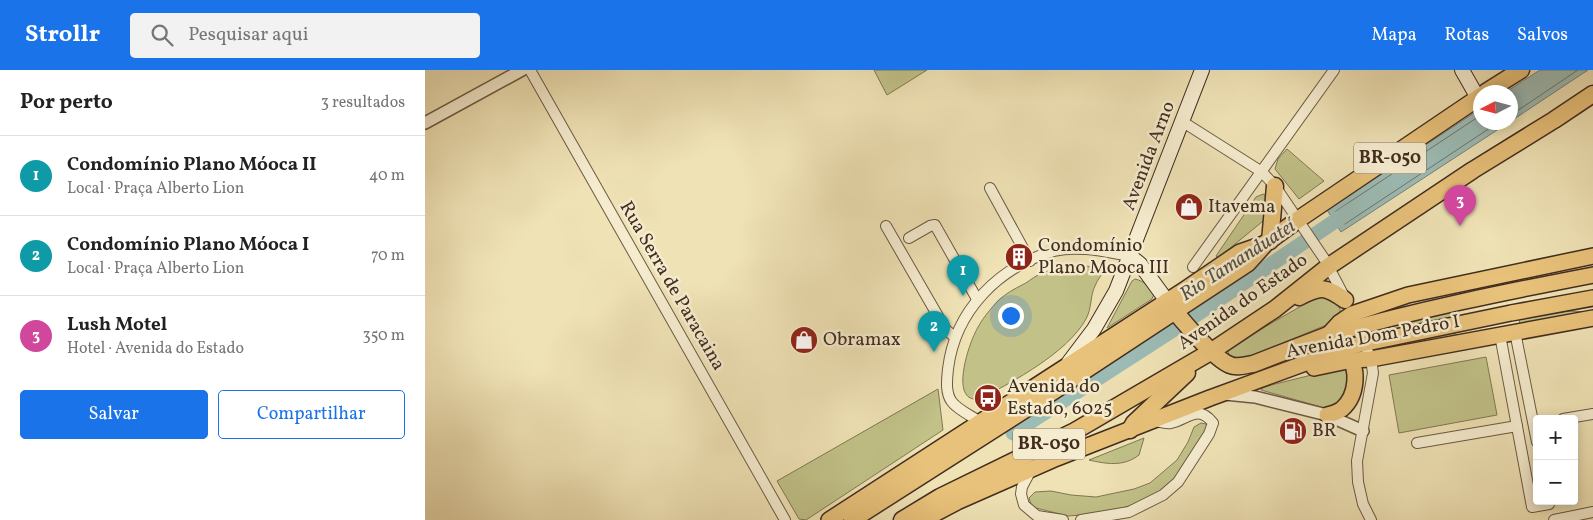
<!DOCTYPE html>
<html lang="pt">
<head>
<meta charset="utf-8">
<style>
	body { margin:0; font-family:Vollkorn,serif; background:#f2f2f2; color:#222 }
	.controls { position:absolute; right:15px; bottom:15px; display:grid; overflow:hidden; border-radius:5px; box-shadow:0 2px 12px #0003 }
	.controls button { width:45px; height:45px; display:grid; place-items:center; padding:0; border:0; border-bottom:1px solid #e0e0e0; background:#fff; color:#222; font:25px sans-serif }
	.compass { position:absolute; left:1048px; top:15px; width:45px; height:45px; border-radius:50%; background:#fff; box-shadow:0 2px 12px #0003; rotate:264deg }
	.you { position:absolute; left:585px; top:245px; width:18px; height:18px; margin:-12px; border:4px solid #fff; border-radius:50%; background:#1a73e8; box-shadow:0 0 0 8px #1a73e833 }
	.badge { display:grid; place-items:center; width:32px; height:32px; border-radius:50%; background:#1a73e8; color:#fff; font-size:16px; font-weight:700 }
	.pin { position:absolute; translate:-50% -41px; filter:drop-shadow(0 1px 2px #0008) }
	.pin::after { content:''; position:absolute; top:26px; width:18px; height:15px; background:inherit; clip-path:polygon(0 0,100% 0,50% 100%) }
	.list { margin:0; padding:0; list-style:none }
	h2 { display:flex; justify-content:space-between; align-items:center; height:65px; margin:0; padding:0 20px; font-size:21px }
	h2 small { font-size:16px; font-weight:400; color:#767676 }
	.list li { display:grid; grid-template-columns:32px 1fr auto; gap:15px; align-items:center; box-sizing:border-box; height:80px; padding:0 20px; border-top:1px solid #e0e0e0 }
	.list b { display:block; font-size:19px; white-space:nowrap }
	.list p { margin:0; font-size:16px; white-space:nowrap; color:#767676 }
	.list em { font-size:16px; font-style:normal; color:#767676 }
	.actions { display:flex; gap:10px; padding:15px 20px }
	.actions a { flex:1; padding:11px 0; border:1px solid #1a73e8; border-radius:5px; text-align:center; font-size:18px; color:#1a73e8 }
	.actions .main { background:#1a73e8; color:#fff }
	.icon { flex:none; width:28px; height:28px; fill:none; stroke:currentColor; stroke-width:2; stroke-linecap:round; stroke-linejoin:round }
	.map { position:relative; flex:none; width:1168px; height:450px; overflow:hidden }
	header { display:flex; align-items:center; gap:30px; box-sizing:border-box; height:70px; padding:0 25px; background:#1a73e8; color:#fff }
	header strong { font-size:24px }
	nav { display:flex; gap:28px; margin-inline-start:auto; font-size:18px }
	.search { width:350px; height:45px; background:#f2f2f2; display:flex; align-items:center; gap:12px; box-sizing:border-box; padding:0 18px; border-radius:5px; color:#767676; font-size:19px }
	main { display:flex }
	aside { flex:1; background:#fff }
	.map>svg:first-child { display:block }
	.green { fill:#c1c188; stroke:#817754 }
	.water { fill:#9cbcb6; stroke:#78837a }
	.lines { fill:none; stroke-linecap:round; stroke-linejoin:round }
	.shore { stroke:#6e746a; stroke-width:1 }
	.river { stroke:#9cbcb6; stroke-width:15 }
	.minor-casing { stroke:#6c5a44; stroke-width:12 }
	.tertiary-casing { stroke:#6c5a44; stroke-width:14 }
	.secondary-casing { stroke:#412d1f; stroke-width:16 }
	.primary-casing { stroke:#412d1f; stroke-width:18 }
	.trunk-casing { stroke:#412d1f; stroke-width:19 }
	.minor { stroke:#f5eccf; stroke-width:10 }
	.tertiary { stroke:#f5eccf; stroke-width:11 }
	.secondary { stroke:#f5eccf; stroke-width:14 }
	.primary { stroke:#e8c17a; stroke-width:15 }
	.trunk { stroke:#e8c17a; stroke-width:16 }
	.labels { text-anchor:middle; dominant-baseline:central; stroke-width:5; stroke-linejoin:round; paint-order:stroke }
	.shield { fill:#f5eccf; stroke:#776654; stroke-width:1 }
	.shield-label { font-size:18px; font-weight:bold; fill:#412d1f }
	.street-label { font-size:19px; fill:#412d1f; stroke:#f5eccf }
	.poi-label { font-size:19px; fill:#412d1f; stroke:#f5eccf; text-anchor:start }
	.water-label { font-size:20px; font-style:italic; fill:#585145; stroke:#f5eccf }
</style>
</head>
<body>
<header>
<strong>Strollr</strong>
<div class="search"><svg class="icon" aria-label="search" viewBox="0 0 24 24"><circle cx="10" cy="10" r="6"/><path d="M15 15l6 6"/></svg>Pesquisar aqui</div>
<nav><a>Mapa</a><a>Rotas</a><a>Salvos</a></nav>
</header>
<main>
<aside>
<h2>Por perto<small>3 resultados</small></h2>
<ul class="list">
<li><span class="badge" style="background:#0f9aa8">1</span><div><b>Condomínio Plano Móoca II</b><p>Local · Praça Alberto Lion</p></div><em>40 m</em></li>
<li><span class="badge" style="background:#0f9aa8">2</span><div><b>Condomínio Plano Móoca I</b><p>Local · Praça Alberto Lion</p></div><em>70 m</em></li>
<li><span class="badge" style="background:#d1479c">3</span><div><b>Lush Motel</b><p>Hotel · Avenida do Estado</p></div><em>350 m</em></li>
</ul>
<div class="actions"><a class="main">Salvar</a><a>Compartilhar</a></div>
</aside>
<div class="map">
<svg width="1168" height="450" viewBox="0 0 1168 450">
	<rect width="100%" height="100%" fill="#efe2b5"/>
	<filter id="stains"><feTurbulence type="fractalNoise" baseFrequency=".004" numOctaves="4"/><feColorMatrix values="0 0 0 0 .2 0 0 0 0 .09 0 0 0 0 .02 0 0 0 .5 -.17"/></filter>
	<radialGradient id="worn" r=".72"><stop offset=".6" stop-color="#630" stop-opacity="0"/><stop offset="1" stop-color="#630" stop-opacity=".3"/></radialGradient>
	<g class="green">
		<polygon points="449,0 502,0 462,25"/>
		<polygon points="862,79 899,111 874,129 850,99 853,89"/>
		<polygon points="838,124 843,127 843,147 793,188 791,186 831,127"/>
		<path d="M654,195L680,199C677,205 672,210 670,216C665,226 667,238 661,249C642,283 589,311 555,329C524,334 543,277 550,263C556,250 565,239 575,229C582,223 589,219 597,215C602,213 607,208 613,205C626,199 640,197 654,195Z"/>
		<path d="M710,209C719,211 724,216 729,224L727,229L682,258L707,211Z"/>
		<polygon points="897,224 908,227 915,239 915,247 911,251 819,289 814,290 804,286 803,281 805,277"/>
		<polygon points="1142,241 1167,242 1095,254 1094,249"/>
		<polygon points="1026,242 1027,247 958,262 957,258"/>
		<polygon points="1030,262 1030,266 962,279 961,275"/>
		<polygon points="1061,287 1072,345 974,363 964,305"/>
		<polygon points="919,297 926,301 920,331 903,339 836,320 838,317"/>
		<polygon points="513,319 518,360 381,450 374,449 352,411"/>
		<polygon points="776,353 781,354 782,356 777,370 748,412 733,424 716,432 682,443 643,446 607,437 604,428 610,422 626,421 646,425 671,427 709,419 725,413 752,390 763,372 769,357"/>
		<path d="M719,368L714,385C699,397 681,394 664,390Z"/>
	</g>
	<g class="water">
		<polygon points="1115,0 1163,0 1086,51 1086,22 1081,22"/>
		<polygon points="1055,39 1056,52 1083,53 916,162 902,140"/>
	</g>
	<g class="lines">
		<g class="shore">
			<polyline points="1056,45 911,141 910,144 916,153 920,154 1074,52"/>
			<polyline points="1086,45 1153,0"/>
		</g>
		<polyline class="river" points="588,363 762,251 925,141"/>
		<defs>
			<g id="minor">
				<polyline points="105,0 360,450"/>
				<polyline points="758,52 837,102 850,116 900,190 920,228"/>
				<polyline points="565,118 605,191"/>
				<polyline points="461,156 521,260 530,267"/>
				<polyline points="484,168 505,156 510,155 552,229"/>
				<polyline points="768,197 909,0"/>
				<polyline points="930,253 946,289 948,303 932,391 933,412 938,434 946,450"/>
				<polyline points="1090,262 1112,372"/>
				<polyline points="1075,265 1107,437 1124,434 1124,431"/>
				<polyline points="1138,349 1168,344"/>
				<path d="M555,352C547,346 533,340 527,332C520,323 522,309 523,299C530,241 573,197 629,181C654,175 681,182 705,186"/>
				<polyline points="992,373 1092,356"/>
				<polyline points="606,400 597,417 596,424 599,435 612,446 638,450"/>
				<path d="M656,450L704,442L738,425L753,412L784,364L788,353C773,334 763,349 746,353C741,354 735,352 730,351"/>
				<polyline points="1129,450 1168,442"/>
			</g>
			<g id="tertiary">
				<polyline points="0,53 97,0"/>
				<polyline points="800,324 830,327 902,345 938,361"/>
			</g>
			<g id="secondary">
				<polyline points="1037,0 1053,28"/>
				<polyline points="705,186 715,194 742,231"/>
				<polyline points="644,292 669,259 691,221 777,0"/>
			</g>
			<g id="primary">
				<polyline points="903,265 914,253 927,244 983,225 1168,186"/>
				<path d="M904,265C991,240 1080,222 1168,205"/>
				<polyline points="889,298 927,290 946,289 1168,248"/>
				<path d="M902,345C907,344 913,342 917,339C932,326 935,298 921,284"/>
				<polyline points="404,450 759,220 815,182 841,173"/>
				<polyline points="498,450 532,432 632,388 785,328 927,276 1086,243 1168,228"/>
			</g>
			<g id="trunk">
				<polyline points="1061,22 1096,0"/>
				<polyline points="845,171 850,116"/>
				<path d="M874,227C896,216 900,216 920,230"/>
				<path d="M742,231C753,246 789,289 805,295C812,298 820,295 828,294L903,265"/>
				<polyline points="705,360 709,353 762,303"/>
				<polyline points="427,450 618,328 823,193 841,173 874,149 1056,26"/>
				<polyline points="477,450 515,427 650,361 787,281 850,239 904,196 1048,100 1129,50 1168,24"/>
			</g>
		</defs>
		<use href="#minor" class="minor-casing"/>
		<use href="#tertiary" class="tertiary-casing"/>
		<use href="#secondary" class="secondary-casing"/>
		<use href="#primary" class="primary-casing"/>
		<use href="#trunk" class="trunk-casing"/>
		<use href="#minor" class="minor"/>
		<use href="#tertiary" class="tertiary"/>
		<use href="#secondary" class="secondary"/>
		<use href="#primary" class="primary"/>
		<use href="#trunk" class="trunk"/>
	</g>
	<defs>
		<symbol id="shop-disc" viewBox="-11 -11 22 22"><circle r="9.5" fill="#8f2418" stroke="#f5eccf"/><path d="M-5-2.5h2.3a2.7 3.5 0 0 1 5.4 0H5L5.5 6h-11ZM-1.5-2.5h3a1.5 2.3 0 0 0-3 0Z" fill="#fff"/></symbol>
		<symbol id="building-disc" viewBox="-11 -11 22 22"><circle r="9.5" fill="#8f2418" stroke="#f5eccf"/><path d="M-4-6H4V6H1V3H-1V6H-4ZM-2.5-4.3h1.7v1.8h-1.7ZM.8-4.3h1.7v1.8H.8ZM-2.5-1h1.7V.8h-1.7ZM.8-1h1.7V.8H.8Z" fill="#fff"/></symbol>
		<symbol id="bus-disc" viewBox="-11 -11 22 22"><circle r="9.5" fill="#8f2418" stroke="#f5eccf"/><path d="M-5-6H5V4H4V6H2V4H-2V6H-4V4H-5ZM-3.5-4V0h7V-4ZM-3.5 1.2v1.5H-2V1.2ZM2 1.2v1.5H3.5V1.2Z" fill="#fff"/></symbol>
		<symbol id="fuel-disc" viewBox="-11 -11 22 22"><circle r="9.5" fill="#8f2418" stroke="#f5eccf"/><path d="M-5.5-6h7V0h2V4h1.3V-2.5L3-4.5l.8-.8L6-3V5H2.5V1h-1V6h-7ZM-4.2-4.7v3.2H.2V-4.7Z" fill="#fff"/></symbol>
	</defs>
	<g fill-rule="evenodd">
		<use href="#shop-disc" x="748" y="121" width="32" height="32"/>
		<use href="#building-disc" x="578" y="171" width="32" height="32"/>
		<use href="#shop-disc" x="363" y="254" width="32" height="32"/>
		<use href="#bus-disc" x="547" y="312" width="32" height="32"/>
		<use href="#fuel-disc" x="852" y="345" width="32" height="32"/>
	</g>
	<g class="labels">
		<g class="shield">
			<rect x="929" y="72.5" width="72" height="31" rx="4"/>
			<rect x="588" y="358.5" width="72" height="31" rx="4"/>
		</g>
		<g class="shield-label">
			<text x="965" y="88">BR-050</text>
			<text x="624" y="374">BR-050</text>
		</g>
		<g class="street-label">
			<text transform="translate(724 86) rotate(-69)">Avenida Arno</text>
			<text transform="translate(247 216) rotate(60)">Rua Serra de Paracaina</text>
			<text transform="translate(818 232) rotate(-35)">Avenida do Estado</text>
			<text transform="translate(948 267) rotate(-10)">Avenida Dom Pedro I</text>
		</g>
		<g class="poi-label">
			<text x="783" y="137">Itavema</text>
			<text x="613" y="176">Condomínio<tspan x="613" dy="22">Plano Mooca III</tspan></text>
			<text x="398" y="270">Obramax</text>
			<text x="582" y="317">Avenida do<tspan x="582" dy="22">Estado, 6025</tspan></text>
			<text x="887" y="361">BR</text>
		</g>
		<g class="water-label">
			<text transform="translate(813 191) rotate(-33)">Rio Tamanduateí</text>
		</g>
	</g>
	<rect width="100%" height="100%" filter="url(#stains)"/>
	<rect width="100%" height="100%" fill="url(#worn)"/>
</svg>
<div class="controls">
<button>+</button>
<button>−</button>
</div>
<svg class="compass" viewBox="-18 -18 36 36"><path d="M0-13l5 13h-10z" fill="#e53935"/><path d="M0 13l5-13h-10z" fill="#767676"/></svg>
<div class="you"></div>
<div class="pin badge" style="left:538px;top:226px;background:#0f9aa8">1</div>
<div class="pin badge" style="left:509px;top:282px;background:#0f9aa8">2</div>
<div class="pin badge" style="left:1035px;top:156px;background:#d1479c">3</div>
</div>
</main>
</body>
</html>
